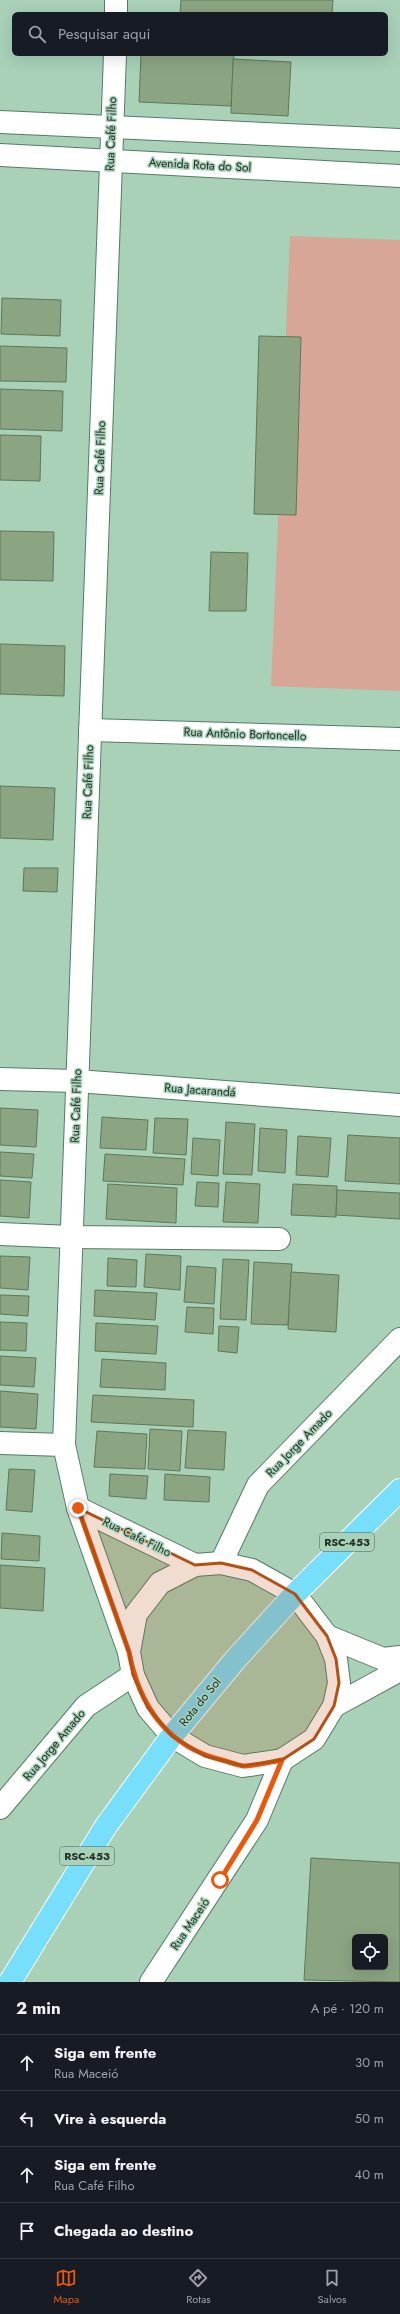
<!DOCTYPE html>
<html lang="pt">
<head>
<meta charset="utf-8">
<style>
	body { margin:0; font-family:Jost,sans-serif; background:#242831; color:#f1f3f6 }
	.controls { position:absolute; right:12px; bottom:12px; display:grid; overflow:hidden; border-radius:6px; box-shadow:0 4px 16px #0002 }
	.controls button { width:36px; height:36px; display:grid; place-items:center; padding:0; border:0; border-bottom:1px solid #363941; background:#171b24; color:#f1f3f6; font:20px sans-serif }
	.stop { position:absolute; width:12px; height:12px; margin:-9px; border:3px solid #ea580c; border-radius:50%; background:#fff }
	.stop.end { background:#ea580c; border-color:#fff; box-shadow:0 1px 4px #0008 }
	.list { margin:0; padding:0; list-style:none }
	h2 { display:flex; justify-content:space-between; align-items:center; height:52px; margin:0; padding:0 16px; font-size:17px }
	h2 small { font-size:13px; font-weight:400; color:#9ea1a6 }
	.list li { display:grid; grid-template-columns:26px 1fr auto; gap:12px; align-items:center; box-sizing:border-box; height:56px; padding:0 16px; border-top:1px solid #363941 }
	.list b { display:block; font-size:15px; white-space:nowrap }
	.list p { margin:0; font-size:13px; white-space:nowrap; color:#9ea1a6 }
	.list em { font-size:13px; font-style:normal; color:#9ea1a6 }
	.icon { flex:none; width:22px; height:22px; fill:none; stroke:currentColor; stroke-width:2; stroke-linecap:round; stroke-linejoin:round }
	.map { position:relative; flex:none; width:400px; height:1982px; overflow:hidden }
	.search { position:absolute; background:#171b24; box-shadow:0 4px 16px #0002; left:12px; right:12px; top:12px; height:44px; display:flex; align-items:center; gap:10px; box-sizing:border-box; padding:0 14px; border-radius:6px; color:#9ea1a6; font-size:15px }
	.sheet { height:276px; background:#171b24 }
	nav { display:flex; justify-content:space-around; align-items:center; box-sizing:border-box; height:56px; border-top:1px solid #363941; background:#171b24; font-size:11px; color:#9ea1a6 }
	nav a { display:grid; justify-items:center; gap:2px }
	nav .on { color:#ea580c }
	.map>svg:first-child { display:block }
	.green { fill:#d7a696 }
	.building { fill:#8ba482; stroke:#5f7757; fill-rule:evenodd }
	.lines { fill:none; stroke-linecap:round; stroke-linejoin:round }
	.minor-casing { stroke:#557b65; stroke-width:24 }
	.highway-casing { stroke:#fff; stroke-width:24 }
	.minor { stroke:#fff; stroke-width:22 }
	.highway { stroke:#77dffb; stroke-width:22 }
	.route { stroke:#ea580c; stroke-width:5 }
	.marked { fill:#b64f12; fill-opacity:0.2; stroke:#b64f12; stroke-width:3; stroke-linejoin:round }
	.labels { text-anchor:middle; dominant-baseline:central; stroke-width:3; stroke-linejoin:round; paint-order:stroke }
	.shield { fill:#a8d1b8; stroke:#496052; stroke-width:1 }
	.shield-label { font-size:11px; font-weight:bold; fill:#203026 }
	.street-label { font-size:12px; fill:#203026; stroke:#a8d1b8 }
</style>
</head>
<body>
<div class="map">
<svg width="400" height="1982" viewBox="0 0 400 1982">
	<rect width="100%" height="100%" fill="#a8d1b8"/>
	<polygon class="green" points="290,236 400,240 400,691 271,686"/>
	<g class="building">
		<polygon points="181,0 333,0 332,14 180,14"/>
		<polygon points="141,54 234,54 231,106 139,102"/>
		<polygon points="233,59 291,62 288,116 231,113"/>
		<polygon points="2,298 61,300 60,336 1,334"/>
		<polygon points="259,336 301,337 296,515 254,514"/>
		<polygon points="0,346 67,348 66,382 0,381"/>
		<polygon points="0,389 63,391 62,431 0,429"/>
		<polygon points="0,435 41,436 40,481 0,480"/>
		<polygon points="0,531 54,532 53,581 0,580"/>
		<polygon points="211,552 248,553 246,611 209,611"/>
		<polygon points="0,644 65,646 64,696 0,694"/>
		<polygon points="0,786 55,788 53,840 0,838"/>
		<polygon points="24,868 58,868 57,892 23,891"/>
		<polygon points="0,1108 38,1110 36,1147 0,1145"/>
		<polygon points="102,1117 148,1120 146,1150 100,1148"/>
		<polygon points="155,1118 188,1119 186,1155 153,1153"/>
		<polygon points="226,1122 255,1124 252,1175 223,1174"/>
		<polygon points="260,1128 287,1130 285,1173 258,1171"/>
		<polygon points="348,1135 400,1138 400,1184 345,1181"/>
		<polygon points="298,1136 331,1138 328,1177 296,1175"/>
		<polygon points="193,1138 220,1140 218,1176 191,1174"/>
		<polygon points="0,1152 34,1154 32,1178 0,1176"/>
		<polygon points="105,1154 185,1159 183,1185 103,1181"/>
		<polygon points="0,1180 31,1182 29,1218 0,1216"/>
		<polygon points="197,1182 219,1183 218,1207 195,1206"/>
		<polygon points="226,1182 260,1184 258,1223 223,1222"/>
		<polygon points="108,1184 177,1188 176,1223 106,1219"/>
		<polygon points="293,1184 337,1186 336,1217 291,1215"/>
		<polygon points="337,1190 400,1193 400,1219 336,1215"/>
		<polygon points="146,1254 181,1256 180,1290 144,1287"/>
		<polygon points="0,1256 30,1257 28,1290 0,1288"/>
		<polygon points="108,1258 137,1260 136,1287 107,1286"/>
		<polygon points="223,1259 249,1260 246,1320 220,1319"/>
		<polygon points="254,1262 292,1264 288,1325 251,1324"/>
		<polygon points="187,1266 216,1268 214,1304 184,1302"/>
		<polygon points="291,1272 339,1275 336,1332 288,1329"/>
		<polygon points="95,1290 157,1293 155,1320 94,1316"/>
		<polygon points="0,1295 29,1296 28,1316 0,1314"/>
		<polygon points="187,1307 214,1308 213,1334 185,1332"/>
		<polygon points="0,1322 27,1323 26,1351 0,1350"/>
		<polygon points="96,1323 158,1326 156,1354 95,1351"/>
		<polygon points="219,1326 239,1327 237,1353 218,1351"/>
		<polygon points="0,1356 36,1358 34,1387 0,1385"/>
		<polygon points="102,1359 166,1363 165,1390 100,1387"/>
		<polygon points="0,1391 38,1394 36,1429 0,1427"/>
		<polygon points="93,1395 194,1400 193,1427 91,1422"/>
		<polygon points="150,1429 182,1431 180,1471 148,1469"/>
		<polygon points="188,1430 226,1432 224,1470 185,1468"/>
		<polygon points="97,1431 147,1434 145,1469 94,1467"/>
		<polygon points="9,1469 35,1470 32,1512 6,1510"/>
		<polygon points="110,1474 148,1476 146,1499 109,1496"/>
		<polygon points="165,1474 210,1477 209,1502 164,1500"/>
		<polygon points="2,1533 40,1536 39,1561 1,1559"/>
		<polygon points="0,1565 45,1568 43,1611 0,1608"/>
		<path d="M311,1858L400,1863V1982L304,1980ZM355,1937H385V1967H355Z"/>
	</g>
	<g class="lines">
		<defs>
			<g id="minor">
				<polyline points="116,14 116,0"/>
				<polyline points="115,54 64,1445 78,1508 129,1652"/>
				<polyline points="0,122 400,140"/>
				<polyline points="0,155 400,176"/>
				<polyline points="90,730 400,739"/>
				<polyline points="0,1079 77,1081 400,1105"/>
				<polyline points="0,1234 72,1237 279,1239"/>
				<polyline points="0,1443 64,1445"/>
				<polyline points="78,1508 195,1565"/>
				<polygon points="221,1563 252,1570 295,1594 327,1636 336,1659 339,1683 334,1706 314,1739 282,1760 243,1766 205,1756 172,1736 148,1708 133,1675 129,1652 136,1614 160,1583 195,1565"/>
				<polyline points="221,1563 258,1485 400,1339"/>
				<polyline points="327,1636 383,1659 400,1657"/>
				<polyline points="334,1706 400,1670"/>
				<polyline points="0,1808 86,1706 133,1675"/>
				<polyline points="151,1982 257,1820 282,1760"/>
			</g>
			<polyline id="highway" points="10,1982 106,1826 172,1736 235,1660 295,1594 400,1490"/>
		</defs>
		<use href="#minor" class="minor-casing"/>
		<use href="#highway" class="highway-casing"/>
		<use href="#minor" class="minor"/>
		<use href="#highway" class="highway"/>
	</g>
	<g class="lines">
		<path class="route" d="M78,1508L129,1652C139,1705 167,1747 222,1760C229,1762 236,1765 243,1766C255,1766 270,1762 282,1760L257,1820L220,1880"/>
	</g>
	<path class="marked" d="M78,1508L195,1565L221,1563L252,1570L295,1594L327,1636L336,1659L339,1683L334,1706L314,1739L282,1760L243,1766L205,1756L172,1736L148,1708L133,1675L129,1652Z"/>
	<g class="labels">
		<g class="shield">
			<rect x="320" y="1533" width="54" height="18" rx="3"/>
			<rect x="60" y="1847" width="54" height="18" rx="3"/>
		</g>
		<g class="shield-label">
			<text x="347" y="1542">RSC-453</text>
			<text x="87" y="1856">RSC-453</text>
		</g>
		<g class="street-label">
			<text transform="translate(111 134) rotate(-88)">Rua Café Filho</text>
			<text transform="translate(200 165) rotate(3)">Avenida Rota do Sol</text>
			<text transform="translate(100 458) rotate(-88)">Rua Café Filho</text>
			<text transform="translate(245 734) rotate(2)">Rua Antônio Bortoncello</text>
			<text transform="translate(88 782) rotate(-88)">Rua Café Filho</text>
			<text transform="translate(200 1090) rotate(4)">Rua Jacarandá</text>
			<text transform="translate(76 1106) rotate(-88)">Rua Café Filho</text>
			<text transform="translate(299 1443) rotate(-46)">Rua Jorge Amado</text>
			<text transform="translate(137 1537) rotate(26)">Rua Café Filho</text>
			<text transform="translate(200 1702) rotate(-51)">Rota do Sol</text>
			<text transform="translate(54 1745) rotate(-50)">Rua Jorge Amado</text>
			<text transform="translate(190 1924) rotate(-56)">Rua Maceió</text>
		</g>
	</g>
</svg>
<div class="controls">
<button><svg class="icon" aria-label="locate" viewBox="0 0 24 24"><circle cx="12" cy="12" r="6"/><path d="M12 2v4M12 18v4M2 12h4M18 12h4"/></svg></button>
</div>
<div class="stop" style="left:220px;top:1880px"></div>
<div class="stop end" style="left:78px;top:1508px"></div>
<div class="search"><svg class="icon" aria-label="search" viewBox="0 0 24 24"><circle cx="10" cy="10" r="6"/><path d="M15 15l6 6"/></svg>Pesquisar aqui</div>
</div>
<section class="sheet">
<h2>2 min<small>A pé · 120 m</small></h2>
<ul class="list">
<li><svg class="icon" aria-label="ahead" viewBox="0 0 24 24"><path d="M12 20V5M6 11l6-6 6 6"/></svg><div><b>Siga em frente</b><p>Rua Maceió</p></div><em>30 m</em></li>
<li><svg class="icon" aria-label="left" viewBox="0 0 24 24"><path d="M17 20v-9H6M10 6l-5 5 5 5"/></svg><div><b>Vire à esquerda</b></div><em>50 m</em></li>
<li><svg class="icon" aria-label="ahead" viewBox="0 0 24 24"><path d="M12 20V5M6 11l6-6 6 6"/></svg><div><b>Siga em frente</b><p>Rua Café Filho</p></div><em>40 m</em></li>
<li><svg class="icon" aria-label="arrive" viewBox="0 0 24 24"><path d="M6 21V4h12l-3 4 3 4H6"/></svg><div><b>Chegada ao destino</b></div></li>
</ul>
</section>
<nav>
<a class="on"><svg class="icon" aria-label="map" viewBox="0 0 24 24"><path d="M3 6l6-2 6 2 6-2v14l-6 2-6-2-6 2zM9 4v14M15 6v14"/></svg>Mapa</a>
<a><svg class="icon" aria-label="directions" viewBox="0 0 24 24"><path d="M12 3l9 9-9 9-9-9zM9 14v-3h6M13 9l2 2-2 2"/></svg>Rotas</a>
<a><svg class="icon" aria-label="saved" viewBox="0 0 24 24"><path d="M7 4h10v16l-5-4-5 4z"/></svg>Salvos</a>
</nav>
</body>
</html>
